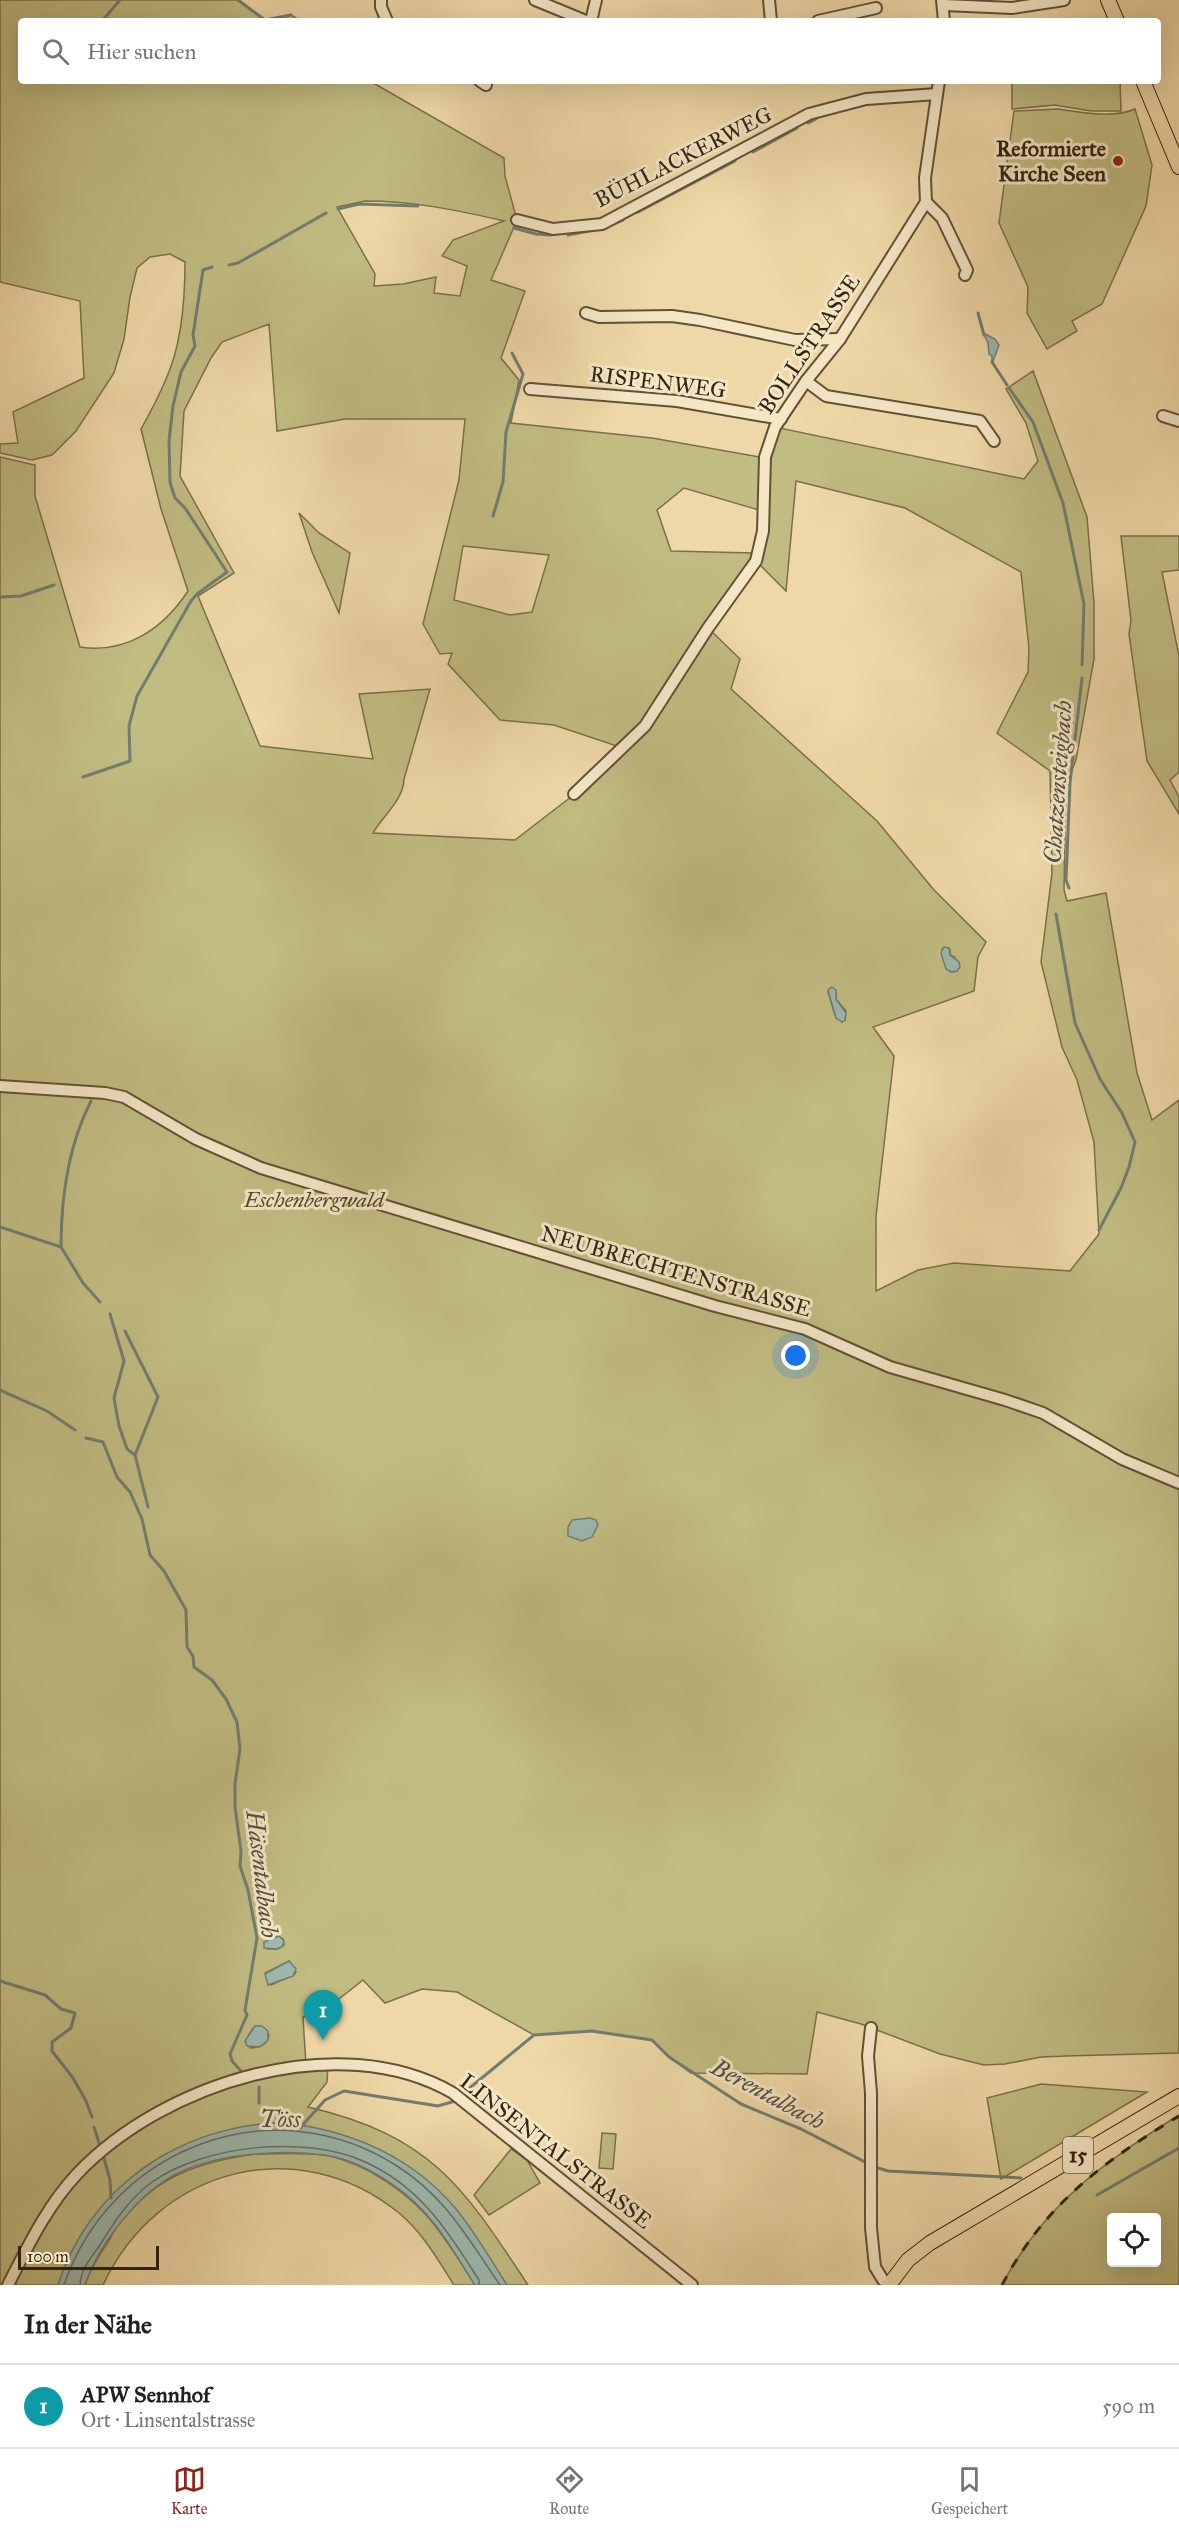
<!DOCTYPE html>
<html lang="de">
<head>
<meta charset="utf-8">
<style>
	body { margin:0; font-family:"IM FELL Great Primer",serif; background:#f6f6f6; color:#202124 }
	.controls { position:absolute; right:18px; bottom:18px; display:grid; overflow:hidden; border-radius:6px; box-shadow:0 6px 24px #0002 }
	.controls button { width:54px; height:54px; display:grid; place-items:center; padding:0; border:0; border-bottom:2px solid #e0e0e0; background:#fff; color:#202124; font:30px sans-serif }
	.scale { position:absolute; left:18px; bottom:15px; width:141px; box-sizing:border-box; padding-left:6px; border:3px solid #332411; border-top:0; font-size:16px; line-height:21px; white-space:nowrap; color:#332411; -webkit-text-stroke:4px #f5e6c6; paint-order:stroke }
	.you { position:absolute; left:796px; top:1356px; width:21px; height:21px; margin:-15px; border:4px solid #fff; border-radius:50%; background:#1a73e8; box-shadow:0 0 0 9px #1a73e833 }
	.badge { display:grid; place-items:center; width:39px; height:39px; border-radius:50%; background:#8f2418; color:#fff; font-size:20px; font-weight:700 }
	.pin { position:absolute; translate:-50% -50px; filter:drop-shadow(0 2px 3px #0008) }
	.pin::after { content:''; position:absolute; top:32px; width:21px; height:18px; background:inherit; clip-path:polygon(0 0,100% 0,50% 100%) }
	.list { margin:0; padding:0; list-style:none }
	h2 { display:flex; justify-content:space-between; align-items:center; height:78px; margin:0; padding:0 24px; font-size:26px }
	h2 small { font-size:20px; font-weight:400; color:#757577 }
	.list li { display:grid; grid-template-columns:39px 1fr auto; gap:18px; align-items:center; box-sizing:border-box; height:84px; padding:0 24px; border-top:2px solid #e0e0e0 }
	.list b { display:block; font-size:22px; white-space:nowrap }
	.list p { margin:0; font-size:20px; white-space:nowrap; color:#757577 }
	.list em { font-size:20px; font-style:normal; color:#757577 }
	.icon { flex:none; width:33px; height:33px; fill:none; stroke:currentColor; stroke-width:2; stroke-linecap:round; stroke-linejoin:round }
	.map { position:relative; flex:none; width:1179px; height:2285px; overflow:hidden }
	.search { position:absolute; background:#fff; box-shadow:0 6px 24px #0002; left:18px; right:18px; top:18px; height:66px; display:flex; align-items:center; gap:15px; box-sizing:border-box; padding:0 21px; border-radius:6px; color:#757577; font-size:22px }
	.sheet { height:162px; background:#fff }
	nav { display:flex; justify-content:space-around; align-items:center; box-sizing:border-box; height:84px; border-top:2px solid #e0e0e0; background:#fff; font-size:16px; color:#757577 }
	nav a { display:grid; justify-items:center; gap:3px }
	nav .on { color:#8f2418 }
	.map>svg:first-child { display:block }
	.green { fill:#c1bc82; stroke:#7a704a; stroke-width:1.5; fill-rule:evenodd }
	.water { fill:#9cb8af; stroke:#727d70; stroke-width:1.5 }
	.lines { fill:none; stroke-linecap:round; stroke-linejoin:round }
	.shore { stroke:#686e60; stroke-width:1.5 }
	.stream { stroke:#727d70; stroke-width:3 }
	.minor-casing { stroke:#625136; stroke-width:14 }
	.major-casing { stroke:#332411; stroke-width:16 }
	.minor { stroke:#f5e6c6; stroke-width:10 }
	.major { stroke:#efd8a7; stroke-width:14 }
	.rail { stroke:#332411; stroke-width:3; stroke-dasharray:10 10; stroke-linecap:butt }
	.poi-dot { fill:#8f2418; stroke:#f5e6c6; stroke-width:2 }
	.labels { text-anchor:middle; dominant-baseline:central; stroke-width:6; stroke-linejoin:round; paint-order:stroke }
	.shield { fill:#f5e6c6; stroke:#6d5e47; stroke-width:1.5 }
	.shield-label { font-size:21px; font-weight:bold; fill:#332411 }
	.poi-label { font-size:22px; font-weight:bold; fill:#332411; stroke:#f5e6c6; text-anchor:end }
	.street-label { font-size:22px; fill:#332411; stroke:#f5e6c6 }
	.park-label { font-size:22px; font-style:italic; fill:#564a2d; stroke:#f5e6c6 }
	.water-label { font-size:24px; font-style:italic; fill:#525040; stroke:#f5e6c6 }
</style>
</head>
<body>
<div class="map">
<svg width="1179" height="2285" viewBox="0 0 1179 2285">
	<rect width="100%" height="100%" fill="#efd8a7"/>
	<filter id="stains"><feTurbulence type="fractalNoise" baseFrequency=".00333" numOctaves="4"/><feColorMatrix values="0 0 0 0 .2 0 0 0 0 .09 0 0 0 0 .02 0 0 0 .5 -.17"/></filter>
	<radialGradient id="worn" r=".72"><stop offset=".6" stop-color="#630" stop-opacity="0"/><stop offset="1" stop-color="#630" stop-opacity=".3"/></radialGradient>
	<g class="green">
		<path d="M0,0H238L265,20L291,15L301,21H21V81H370L504,158L505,176L517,220L491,280L525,291L501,358L519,380L511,423L652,438L765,458L775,427L1024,479L1038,461L1026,423L1006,389L1033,371L1087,517L1094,603V659L1076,760L1066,786L1064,890L1067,901L1106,893L1137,1073L1152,1120L1179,1100V2053L1066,2056L1041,2057L1005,2064L984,2065L940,2054L861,2024L817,2012L807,2074L691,2073L669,2057L652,2040L592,2031L534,2035L457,1992L422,1989L385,2003L363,1980L330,2006L303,2017L306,2066L328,2065L327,2082L308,2107C431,2136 462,2185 528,2285H507C478,2242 453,2198 409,2167C389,2153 367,2143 344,2136C323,2130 304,2124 282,2123C261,2122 240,2127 219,2133C140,2154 85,2209 58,2285H0V457L35,465V496L80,647C126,654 163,629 188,591L161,509L141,429C150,413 159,396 166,379C182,344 185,300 185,262L170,254L150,257L137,268L130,297L124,339L114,373L76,431L52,455L32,460L0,453V444L18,443L13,412L84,378L80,301L0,282ZM365,201C413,201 457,210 504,221L453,240L442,256L467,266L460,296L434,293L436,277L403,284L374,286L375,274L337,207ZM269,324L277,431L345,419H465L459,480L423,624L440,654L452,653L448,664L500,720L554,725L623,748L567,800L515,840L373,833C382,817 404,799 404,779L430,689L359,694L373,759L260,746L198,596L234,573L180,476L184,411L211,358L222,342ZM796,481L905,508L1021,572L1029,649L1028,672L997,733L1050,771L1052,873L1041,962L1062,1047L1077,1080L1094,1142L1099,1234L1070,1271L954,1263L918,1270L876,1291V1216L894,1056L873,1027L974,991L978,957L986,942L934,890L877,821L731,689L740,659L708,628L754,553L671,551L657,510L684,488L759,510L763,531L756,561L786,591ZM463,546L549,555L532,612L510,615L454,600ZM942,949L950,950V955L955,957L957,971L951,972L946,967ZM836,991V999L846,1011L845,1020L836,1018L828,992ZM278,1936L283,1939L284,1945L278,1949H267L264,1943ZM289,1961L296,1972L294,1975L271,1985L265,1973ZM259,2026L263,2027L269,2035C267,2046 259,2047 250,2048L246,2040L253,2028Z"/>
		<polygon points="1012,81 1120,81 1121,111 1091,111 1055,105 1012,109"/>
		<path d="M1058,109C1082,112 1112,119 1135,109L1152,165L1146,206L1102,304L1072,321L1077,331L1047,349L1027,313L1028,287L999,223L1014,111Z"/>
		<polygon points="299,513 319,533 350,553 339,613 312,552"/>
		<polygon points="1121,536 1179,536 1179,570 1162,572 1179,656 1179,772 1170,780 1179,797 1179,814 1147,761 1129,634 1131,621"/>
		<polygon points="1041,2084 1147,2092 1001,2179 987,2098"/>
		<path d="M1179,2115V2285H1002C1045,2203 1103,2163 1179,2115ZM1112,2218H1156V2262H1112Z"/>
		<polygon points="602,2133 616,2134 613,2169 599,2168"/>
		<polygon points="511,2149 527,2160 540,2183 489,2215 474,2195"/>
		<path d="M255,2154C278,2154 301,2152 324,2155C339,2157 357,2165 371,2172C426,2203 442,2234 475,2285H454C438,2260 423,2233 399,2213C297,2130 157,2169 103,2285H85C90,2270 96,2261 104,2248C109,2242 112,2234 116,2228C151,2178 197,2162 255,2154Z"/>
	</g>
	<g class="water">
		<polygon points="983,333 995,339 999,345 992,364 992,356 989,354 988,343"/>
		<polygon points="944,947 949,948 950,955 959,962 960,967 957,971 951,972 946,969 941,953"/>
		<polygon points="832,987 836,990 836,999 846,1013 845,1020 842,1022 836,1018 828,990"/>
		<polygon points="590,1518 596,1520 598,1525 592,1537 582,1541 568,1536 568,1527 572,1520"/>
		<polygon points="279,1936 284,1941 282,1947 276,1949 264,1948 264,1942"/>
		<polygon points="289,1961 296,1969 293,1976 268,1985 265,1974"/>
		<polygon points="262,2026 268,2031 268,2040 260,2047 247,2046 245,2041 255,2026"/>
		<path d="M280,2123C347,2128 413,2157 456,2209C475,2232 491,2260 507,2285H475C452,2249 431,2210 395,2186C375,2172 348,2158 324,2155C281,2149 219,2154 180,2172C140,2191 99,2243 85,2285H58C88,2189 180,2125 280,2123Z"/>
	</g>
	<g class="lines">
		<g class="shore">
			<path d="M64,2285C111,2147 273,2086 397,2166C445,2196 469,2240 500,2285"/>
			<path d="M80,2285C81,2268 91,2258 100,2245C114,2222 129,2199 152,2182C205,2145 303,2135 363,2161C420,2186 446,2229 479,2280V2285"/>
		</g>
		<g class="stream">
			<polyline points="238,0 265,20 291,15"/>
			<polyline points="102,21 120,0"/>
			<polyline points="808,123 816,119"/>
			<polyline points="753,152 797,128"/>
			<polyline points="338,209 359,204 418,206"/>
			<polyline points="638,212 735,161"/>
			<polyline points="608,226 623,220"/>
			<polyline points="514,228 536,234 551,235"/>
			<polyline points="568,235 599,229"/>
			<polyline points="229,265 238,263 326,213"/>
			<polyline points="978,313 984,335"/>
			<polyline points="992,362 1007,385"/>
			<polyline points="1009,388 1033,422 1063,503 1084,604 1082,665"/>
			<polyline points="493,516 503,482 506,432 523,374 512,353"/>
			<polyline points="0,597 21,596 54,585"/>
			<polyline points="83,777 130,761 129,726 137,696 191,601 197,594 227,572 185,508 175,498 170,482 169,441 173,406 181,372 195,346 193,335 203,270 212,267"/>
			<polyline points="1069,888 1066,880 1070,783 1082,678"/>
			<polyline points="1056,914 1075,1023 1100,1079 1122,1113 1135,1142 1129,1167 1121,1188 1099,1230"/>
			<polyline points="0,1227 61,1247 83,1283 100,1302"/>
			<path d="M61,1247C61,1198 68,1146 91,1101"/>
			<polyline points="110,1314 124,1361 114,1398 119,1426 127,1449 135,1455"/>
			<polyline points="125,1331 158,1397 135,1455 148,1507"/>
			<polyline points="0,1390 47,1411 75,1430"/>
			<polyline points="86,1438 103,1442 117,1477 130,1492 142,1519 150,1555 164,1571 186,1610 187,1647 193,1656 194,1667 212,1680 226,1699 237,1722 240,1749 235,1784 235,1807 241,1851 240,1866 248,1890 257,1938 245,2010 247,2015 230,2054 232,2061 241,2071"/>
			<polyline points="0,1981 45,1995 61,2009 75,2013 71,2028 52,2042 52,2051 73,2078 86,2101 92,2117"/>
			<polyline points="259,2087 259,2103"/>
			<polyline points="466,2091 534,2035 592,2031 652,2040 669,2057 741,2104 801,2129 867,2163"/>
			<polyline points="94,2127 101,2149"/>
			<polyline points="300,2128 325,2100 344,2091 438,2106 455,2101"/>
			<polyline points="103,2155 110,2180 111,2198"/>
			<polyline points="875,2167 888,2171 1021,2178"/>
			<polyline points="1097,2195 1179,2148"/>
		</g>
		<defs>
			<g id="minor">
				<polyline points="381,0 381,7 387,21"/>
				<polyline points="535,0 586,21"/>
				<polyline points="769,0 771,21"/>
				<polyline points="942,0 944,21"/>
				<polyline points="944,5 1012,8 1064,0"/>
				<polyline points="591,21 596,0"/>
				<polyline points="818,21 876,8"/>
				<polyline points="480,81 486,85"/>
				<polyline points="926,202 942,218 967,270 965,275"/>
				<polyline points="517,220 553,229 602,224 809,114 866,99 937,94"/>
				<polyline points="586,313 599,317 672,316 700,320 795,340 840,339"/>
				<polyline points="806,381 826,396 980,421 994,441"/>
				<polyline points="530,389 677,401 781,419"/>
				<polyline points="1163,416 1179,421"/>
				<polyline points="574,794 645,726 708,628 756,561 763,531 765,457 775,427 806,381 840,339 926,202 925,178 939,81"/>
				<polyline points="0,1086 105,1093 124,1097 196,1139 261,1168 715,1306 805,1329 890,1367 1005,1400 1043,1413 1122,1459 1179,1483"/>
				<polyline points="871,2028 868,2056 871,2093 871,2228 875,2267 883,2280 890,2284"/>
				<path d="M8,2285C28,2246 47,2206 77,2174C163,2083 339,2027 453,2093L692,2285"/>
			</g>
			<g id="major">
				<polyline points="1108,0 1117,21"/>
				<polyline points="1143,81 1179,167"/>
				<polyline points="889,2285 908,2260 930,2243 1179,2096"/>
			</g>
		</defs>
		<use href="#minor" class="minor-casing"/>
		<use href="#major" class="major-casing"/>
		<use href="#minor" class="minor"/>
		<use href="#major" class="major"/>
		<path class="rail" d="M1002,2285C1044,2205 1104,2161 1179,2116"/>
	</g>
	<circle class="poi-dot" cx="1118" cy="161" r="6"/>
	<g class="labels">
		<rect class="shield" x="1063" y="2137" width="30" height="36" rx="4.5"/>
		<g class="shield-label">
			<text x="1078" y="2155">15</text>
		</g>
		<g class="poi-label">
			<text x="1106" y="148">Reformierte<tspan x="1106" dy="25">Kirche Seen</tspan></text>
		</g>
		<g class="street-label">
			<text transform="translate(683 157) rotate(-27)">BÜHLACKERWEG</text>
			<text transform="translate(809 344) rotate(-56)">BOLLSTRASSE</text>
			<text transform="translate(658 382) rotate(7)">RISPENWEG</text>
			<text transform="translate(676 1271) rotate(16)">NEUBRECHTENSTRASSE</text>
			<text transform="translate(556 2151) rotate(38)">LINSENTALSTRASSE</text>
		</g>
		<g class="park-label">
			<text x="314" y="1199">Eschenbergwald</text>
		</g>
		<g class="water-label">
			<text transform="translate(1058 782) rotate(-86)">Chatzensteigbach</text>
			<text transform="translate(262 1874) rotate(83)">Häsentalbach</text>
			<text transform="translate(768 2094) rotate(28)">Berentalbach</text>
			<text transform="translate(280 2119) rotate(1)">Töss</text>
		</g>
	</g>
	<rect width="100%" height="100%" filter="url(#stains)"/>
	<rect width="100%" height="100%" fill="url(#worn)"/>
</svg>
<div class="controls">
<button><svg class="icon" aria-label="locate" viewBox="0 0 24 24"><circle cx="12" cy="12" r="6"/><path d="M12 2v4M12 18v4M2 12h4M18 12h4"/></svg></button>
</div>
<div class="scale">100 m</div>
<div class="you"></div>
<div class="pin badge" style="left:323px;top:2040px;background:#0f9aa8">1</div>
<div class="search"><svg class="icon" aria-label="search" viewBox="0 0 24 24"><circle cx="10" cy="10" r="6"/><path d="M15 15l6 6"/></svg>Hier suchen</div>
</div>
<section class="sheet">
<h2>In der Nähe<small></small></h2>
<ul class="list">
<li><span class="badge" style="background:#0f9aa8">1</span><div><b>APW Sennhof</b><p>Ort · Linsentalstrasse</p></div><em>590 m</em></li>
</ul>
</section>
<nav>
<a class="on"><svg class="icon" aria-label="map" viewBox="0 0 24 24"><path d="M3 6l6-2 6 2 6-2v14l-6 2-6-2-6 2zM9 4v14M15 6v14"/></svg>Karte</a>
<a><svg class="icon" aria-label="directions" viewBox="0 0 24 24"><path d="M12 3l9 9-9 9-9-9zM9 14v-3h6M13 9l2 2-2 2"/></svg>Route</a>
<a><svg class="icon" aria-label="saved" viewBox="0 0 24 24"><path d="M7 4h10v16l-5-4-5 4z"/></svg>Gespeichert</a>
</nav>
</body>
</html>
